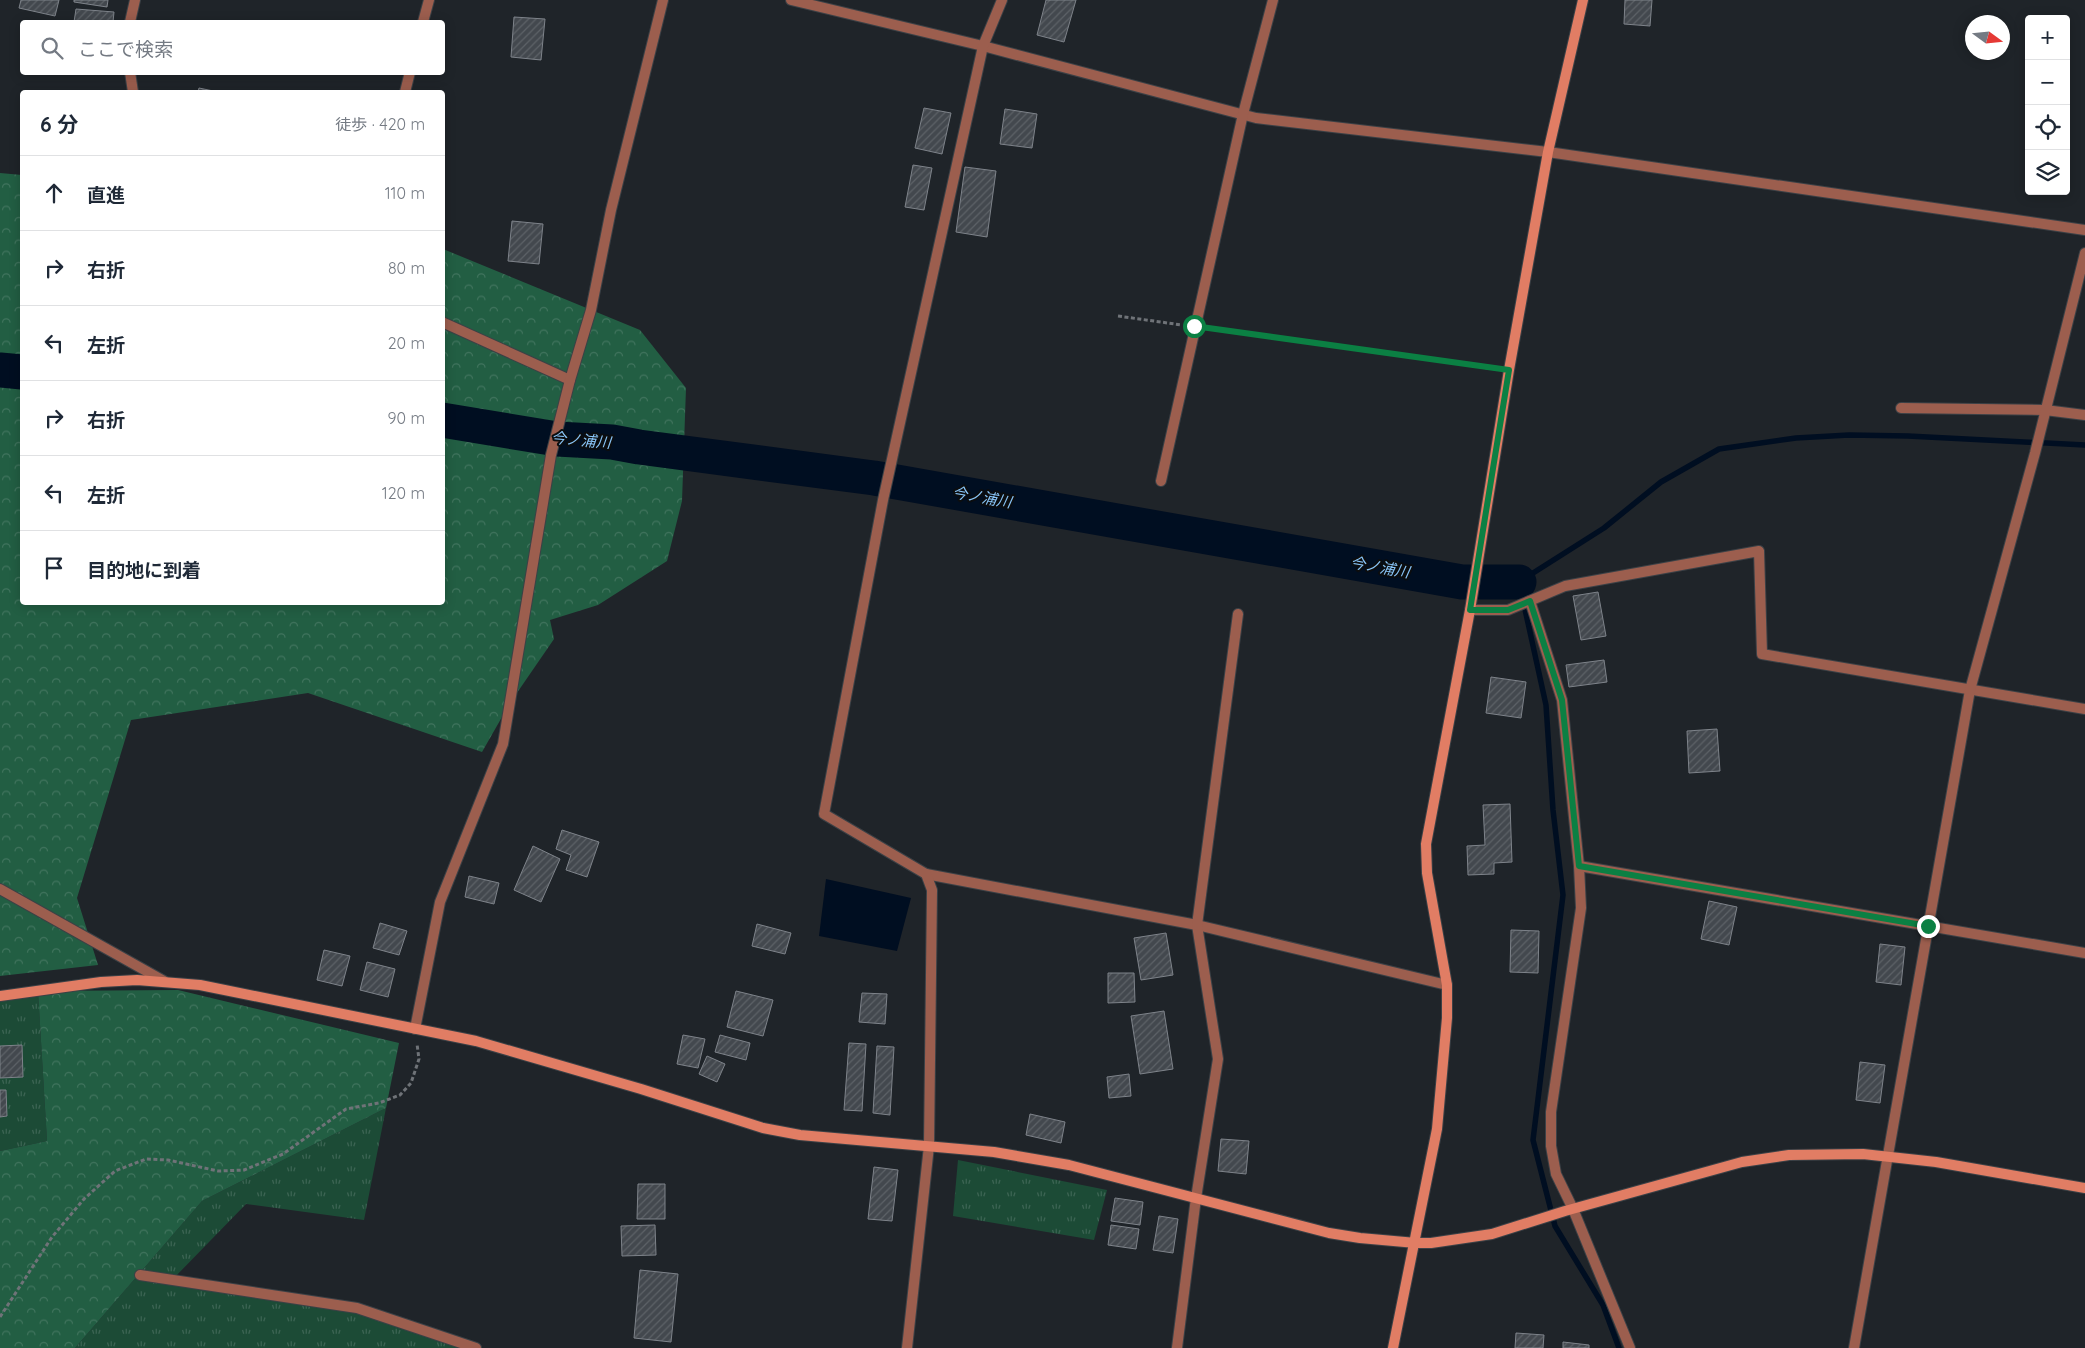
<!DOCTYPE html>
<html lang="ja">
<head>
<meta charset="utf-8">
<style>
	body { margin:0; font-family:Quicksand,"Noto Sans JP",sans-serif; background:#f2f2f3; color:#1f2937 }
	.controls { position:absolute; right:15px; top:15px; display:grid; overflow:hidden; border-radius:5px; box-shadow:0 2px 12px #0003 }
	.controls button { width:45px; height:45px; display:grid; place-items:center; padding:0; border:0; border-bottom:1px solid #e0e1e3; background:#fff; color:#1f2937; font:25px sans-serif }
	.compass { position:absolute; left:1965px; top:15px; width:45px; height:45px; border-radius:50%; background:#fff; box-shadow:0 2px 12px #0003; rotate:105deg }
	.stop { position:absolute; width:15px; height:15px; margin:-11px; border:4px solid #0b8043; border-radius:50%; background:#fff }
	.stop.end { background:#0b8043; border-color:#fff; box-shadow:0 1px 5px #0008 }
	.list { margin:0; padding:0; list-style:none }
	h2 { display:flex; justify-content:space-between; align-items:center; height:65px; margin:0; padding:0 20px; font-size:21px }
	h2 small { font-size:16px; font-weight:400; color:#747a83 }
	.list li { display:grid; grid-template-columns:32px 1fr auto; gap:15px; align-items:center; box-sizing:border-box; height:75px; padding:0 20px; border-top:1px solid #e0e1e3 }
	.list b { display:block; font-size:19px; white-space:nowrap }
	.list em { font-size:16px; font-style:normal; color:#747a83 }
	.icon { flex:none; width:28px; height:28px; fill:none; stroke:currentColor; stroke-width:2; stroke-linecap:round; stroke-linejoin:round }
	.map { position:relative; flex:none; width:2085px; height:1348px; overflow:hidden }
	.search { position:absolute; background:#fff; box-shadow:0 2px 12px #0003; left:20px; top:20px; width:425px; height:55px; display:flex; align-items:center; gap:12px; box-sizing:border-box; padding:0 18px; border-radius:5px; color:#747a83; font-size:19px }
	.panel { position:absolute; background:#fff; box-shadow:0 2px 12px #0003; left:20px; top:90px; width:425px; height:515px; border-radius:5px }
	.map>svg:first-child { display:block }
	.grass { fill:url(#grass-tufts) }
	.forest { fill:url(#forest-crowns) }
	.water { fill:#000e21 }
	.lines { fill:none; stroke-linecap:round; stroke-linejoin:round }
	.stream { stroke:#000e21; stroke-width:5.5 }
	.river { stroke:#000e21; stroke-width:35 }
	.building { fill:url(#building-hatch); stroke:#7e838a }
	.street-casing { stroke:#3c4146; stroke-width:12 }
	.secondary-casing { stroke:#3c4146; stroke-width:12 }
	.path { stroke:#6f7378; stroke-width:3; stroke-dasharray:4 2.5; stroke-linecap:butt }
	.street { stroke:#9c5e4e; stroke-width:10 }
	.secondary { stroke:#e17d64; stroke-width:10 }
	.route { stroke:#0b8043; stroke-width:6 }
	.labels { text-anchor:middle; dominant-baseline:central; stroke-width:4; stroke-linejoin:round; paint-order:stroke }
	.water-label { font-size:15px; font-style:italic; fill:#8ac6f9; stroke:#0b0d0f }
</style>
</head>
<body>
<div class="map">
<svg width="2085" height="1348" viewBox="0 0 2085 1348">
	<defs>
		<pattern id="grass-tufts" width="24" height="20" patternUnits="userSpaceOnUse" patternTransform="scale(1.25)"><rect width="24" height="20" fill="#1c4b36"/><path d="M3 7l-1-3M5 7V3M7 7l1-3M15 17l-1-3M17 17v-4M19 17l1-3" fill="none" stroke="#3c6453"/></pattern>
		<pattern id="forest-crowns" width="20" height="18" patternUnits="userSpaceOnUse" patternTransform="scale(1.25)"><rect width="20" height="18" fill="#225e43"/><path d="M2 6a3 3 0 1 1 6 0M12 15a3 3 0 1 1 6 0" fill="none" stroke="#41745e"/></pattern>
		<pattern id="building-hatch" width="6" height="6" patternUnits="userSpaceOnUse" patternTransform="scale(1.25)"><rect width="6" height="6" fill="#43484e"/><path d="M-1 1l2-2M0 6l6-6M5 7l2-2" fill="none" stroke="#5d6267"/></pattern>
	</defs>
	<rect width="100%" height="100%" fill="#1f2429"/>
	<g class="grass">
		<polygon points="38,991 47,1141 0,1151 0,1000"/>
		<polygon points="386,1108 364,1220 246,1204 173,1279 357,1308 476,1348 75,1348 202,1201"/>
		<polygon points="958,1160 1107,1190 1094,1240 953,1216"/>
	</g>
	<g class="forest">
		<polygon points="0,173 22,175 22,602 442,602 443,249 640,330 686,388 682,501 667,561 598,605 550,620 554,639 510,703 482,752 308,693 131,720 77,898 98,965 0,976"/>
		<polygon points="178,990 399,1043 386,1108 202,1201 75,1348 0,1348 0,1151 47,1141 38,991"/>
	</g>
	<polygon class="water" points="826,879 911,898 897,951 819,936"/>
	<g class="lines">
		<polyline class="stream" points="1619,1348 1603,1305 1555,1226 1533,1140 1563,895 1553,810 1546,705 1519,582 1604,528 1661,482 1719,449 1796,438 1849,435 1908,436 2085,445"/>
		<g class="river">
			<polyline points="0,370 22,372"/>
			<polyline points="442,420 557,439 612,442 639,447 874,478 1462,582 1519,582"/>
		</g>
	</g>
	<g class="building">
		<polygon points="21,0 59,0 55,16 19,8"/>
		<polygon points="74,0 108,0 107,7 74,2"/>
		<polygon points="1046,0 1076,0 1064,42 1037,35"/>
		<polygon points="1625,0 1652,0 1650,26 1624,24"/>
		<polygon points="76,9 114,12 113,22 74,22"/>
		<polygon points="514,17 545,19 541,60 511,57"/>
		<polygon points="199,88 218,92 198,92"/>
		<polygon points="924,108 951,113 942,154 915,148"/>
		<polygon points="1005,109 1037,114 1032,148 1000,144"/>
		<polygon points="913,165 932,168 924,210 905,207"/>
		<polygon points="965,167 996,171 987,237 956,232"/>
		<polygon points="512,221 543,224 539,264 508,261"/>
		<polygon points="1598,592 1606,636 1581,640 1573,596"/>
		<polygon points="1604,660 1607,682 1569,687 1566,665"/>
		<polygon points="1491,677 1526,682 1521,718 1486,713"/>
		<polygon points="1717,729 1720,771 1689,773 1687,731"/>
		<polygon points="1510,804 1512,862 1494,863 1494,874 1468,875 1467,846 1485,845 1483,805"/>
		<polygon points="562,830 599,842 587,877 566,870 571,855 556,849"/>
		<polygon points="533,846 560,859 541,902 514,890"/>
		<polygon points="469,876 499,883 494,904 465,897"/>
		<polygon points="1709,901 1737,907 1729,945 1701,939"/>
		<polygon points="380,923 407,931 399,955 373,948"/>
		<polygon points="757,924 791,933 785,954 752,946"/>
		<polygon points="1511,930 1539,931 1538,973 1510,972"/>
		<polygon points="1166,933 1173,975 1141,980 1134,938"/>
		<polygon points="1880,944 1905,947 1901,985 1876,982"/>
		<polygon points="324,950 350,956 342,986 317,980"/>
		<polygon points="367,962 395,969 388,997 360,990"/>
		<polygon points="1108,973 1134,973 1135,1002 1108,1003"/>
		<polygon points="736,991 773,1000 763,1036 727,1027"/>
		<polygon points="862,993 887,994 885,1024 859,1022"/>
		<polygon points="1164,1011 1173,1069 1140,1074 1131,1016"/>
		<polygon points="683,1035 705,1039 698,1068 677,1064"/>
		<polygon points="720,1035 750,1043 746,1060 715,1052"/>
		<polygon points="849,1043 866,1044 862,1111 844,1110"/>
		<polygon points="22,1045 23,1077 0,1078 0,1046"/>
		<polygon points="877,1046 894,1047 890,1115 873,1113"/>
		<polygon points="707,1056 725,1064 717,1082 699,1074"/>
		<polygon points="1860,1062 1885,1065 1880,1103 1856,1100"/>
		<polygon points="1129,1074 1131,1096 1109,1098 1107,1077"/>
		<polygon points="0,1090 6,1090 7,1116 0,1117"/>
		<polygon points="1030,1114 1065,1122 1061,1143 1026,1135"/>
		<polygon points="1221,1139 1249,1141 1246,1174 1218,1171"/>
		<polygon points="874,1167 898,1170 892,1221 868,1219"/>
		<polygon points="638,1184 665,1184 665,1219 637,1219"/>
		<polygon points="1115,1198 1143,1202 1140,1225 1111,1221"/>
		<polygon points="1159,1216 1178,1219 1173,1253 1153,1250"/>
		<polygon points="655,1225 656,1255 622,1256 621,1226"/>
		<polygon points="1111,1225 1139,1229 1136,1249 1108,1245"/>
		<polygon points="640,1270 678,1274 671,1342 634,1338"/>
		<polygon points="1516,1333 1544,1335 1543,1348 1515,1348"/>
		<polygon points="1563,1342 1589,1345 1589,1348 1563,1348"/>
	</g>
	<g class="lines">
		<defs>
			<g id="street">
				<polyline points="791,0 983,46 1256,118 1548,152 2085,230"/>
				<polyline points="130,22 135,0"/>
				<polyline points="423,22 429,0"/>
				<polyline points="130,72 133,92"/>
				<polyline points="405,92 410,72"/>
				<polyline points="442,322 570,380"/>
				<polyline points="1901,408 2045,410 2085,415"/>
				<polyline points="1161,481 1243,114 1273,0"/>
				<polyline points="1530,601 1562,700 1579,866 1581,908 1551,1112 1551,1146 1556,1174 1573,1209 1630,1348"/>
				<polyline points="1470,610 1508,610 1565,586 1759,551 1762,654 2085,709"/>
				<polyline points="1579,866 2085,953"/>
				<polyline points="926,874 1197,925 1447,985"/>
				<polyline points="0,889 164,981"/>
				<polyline points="415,1029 440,902 503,744 551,455 570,380 591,310 611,210 663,0"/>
				<polyline points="140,1275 357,1308 476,1348"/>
				<polyline points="907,1348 929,1146 932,890 926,874 824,814 883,500 983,46 1002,0"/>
				<polyline points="1177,1348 1196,1198 1218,1059 1197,925 1238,614"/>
				<polyline points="1854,1348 1970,690 2035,453 2085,253"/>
			</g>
			<g id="secondary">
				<polyline points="0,996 101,982 137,980 200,985 476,1041 641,1089 763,1128 800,1135 994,1152 1069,1165 1329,1233 1360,1238 1416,1243 1431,1243 1492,1234 1565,1211 1742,1162 1789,1155 1863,1154 1936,1162 2085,1188"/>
				<polyline points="1393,1348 1437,1129 1447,1018 1447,985 1427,873 1426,844 1470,610 1509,370 1548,152 1583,0"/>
			</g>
		</defs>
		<use href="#street" class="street-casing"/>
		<use href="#secondary" class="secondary-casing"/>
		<g class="path">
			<polyline points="1118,316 1182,325"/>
			<polyline points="1208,328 1496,369"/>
			<polyline points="0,1317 52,1237 84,1199 115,1171 146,1159 168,1160 218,1171 244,1170 283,1154 346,1109 379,1103 400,1095 411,1083 419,1059 417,1044"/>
		</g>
		<use href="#street" class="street"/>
		<use href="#secondary" class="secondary"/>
	</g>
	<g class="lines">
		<polyline class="route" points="1194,326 1509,370 1470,610 1508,610 1530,601 1562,700 1579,866 1928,926"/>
	</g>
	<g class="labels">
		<g class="water-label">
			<text transform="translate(581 440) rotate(5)">今ノ浦川</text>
			<text transform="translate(982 497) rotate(10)">今ノ浦川</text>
			<text transform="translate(1380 567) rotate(10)">今ノ浦川</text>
		</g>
	</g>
</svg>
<div class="controls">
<button>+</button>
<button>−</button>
<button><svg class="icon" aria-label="locate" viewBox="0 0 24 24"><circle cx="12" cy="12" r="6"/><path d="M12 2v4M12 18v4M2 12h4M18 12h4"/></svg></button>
<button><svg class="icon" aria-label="layers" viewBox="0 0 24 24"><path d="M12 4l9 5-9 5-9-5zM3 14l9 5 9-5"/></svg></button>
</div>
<svg class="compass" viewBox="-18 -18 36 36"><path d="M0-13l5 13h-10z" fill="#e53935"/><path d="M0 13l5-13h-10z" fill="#747a83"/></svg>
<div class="stop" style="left:1194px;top:326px"></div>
<div class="stop end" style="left:1928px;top:926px"></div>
<div class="search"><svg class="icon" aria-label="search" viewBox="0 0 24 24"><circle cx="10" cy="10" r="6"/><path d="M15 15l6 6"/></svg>ここで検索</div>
<section class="panel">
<h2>6 分<small>徒歩 · 420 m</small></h2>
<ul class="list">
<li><svg class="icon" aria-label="ahead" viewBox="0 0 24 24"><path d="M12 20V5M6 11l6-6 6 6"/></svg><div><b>直進</b></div><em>110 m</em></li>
<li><svg class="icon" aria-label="right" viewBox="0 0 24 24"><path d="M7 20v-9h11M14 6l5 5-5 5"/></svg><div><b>右折</b></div><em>80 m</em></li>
<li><svg class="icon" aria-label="left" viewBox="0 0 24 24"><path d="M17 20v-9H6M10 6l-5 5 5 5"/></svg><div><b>左折</b></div><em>20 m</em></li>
<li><svg class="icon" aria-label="right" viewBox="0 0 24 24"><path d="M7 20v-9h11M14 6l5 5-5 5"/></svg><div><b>右折</b></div><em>90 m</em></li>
<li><svg class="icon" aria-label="left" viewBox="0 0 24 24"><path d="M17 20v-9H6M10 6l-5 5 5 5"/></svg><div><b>左折</b></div><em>120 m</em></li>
<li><svg class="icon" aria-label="arrive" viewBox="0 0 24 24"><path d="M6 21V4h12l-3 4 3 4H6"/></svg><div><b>目的地に到着</b></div></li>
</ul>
</section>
</div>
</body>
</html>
